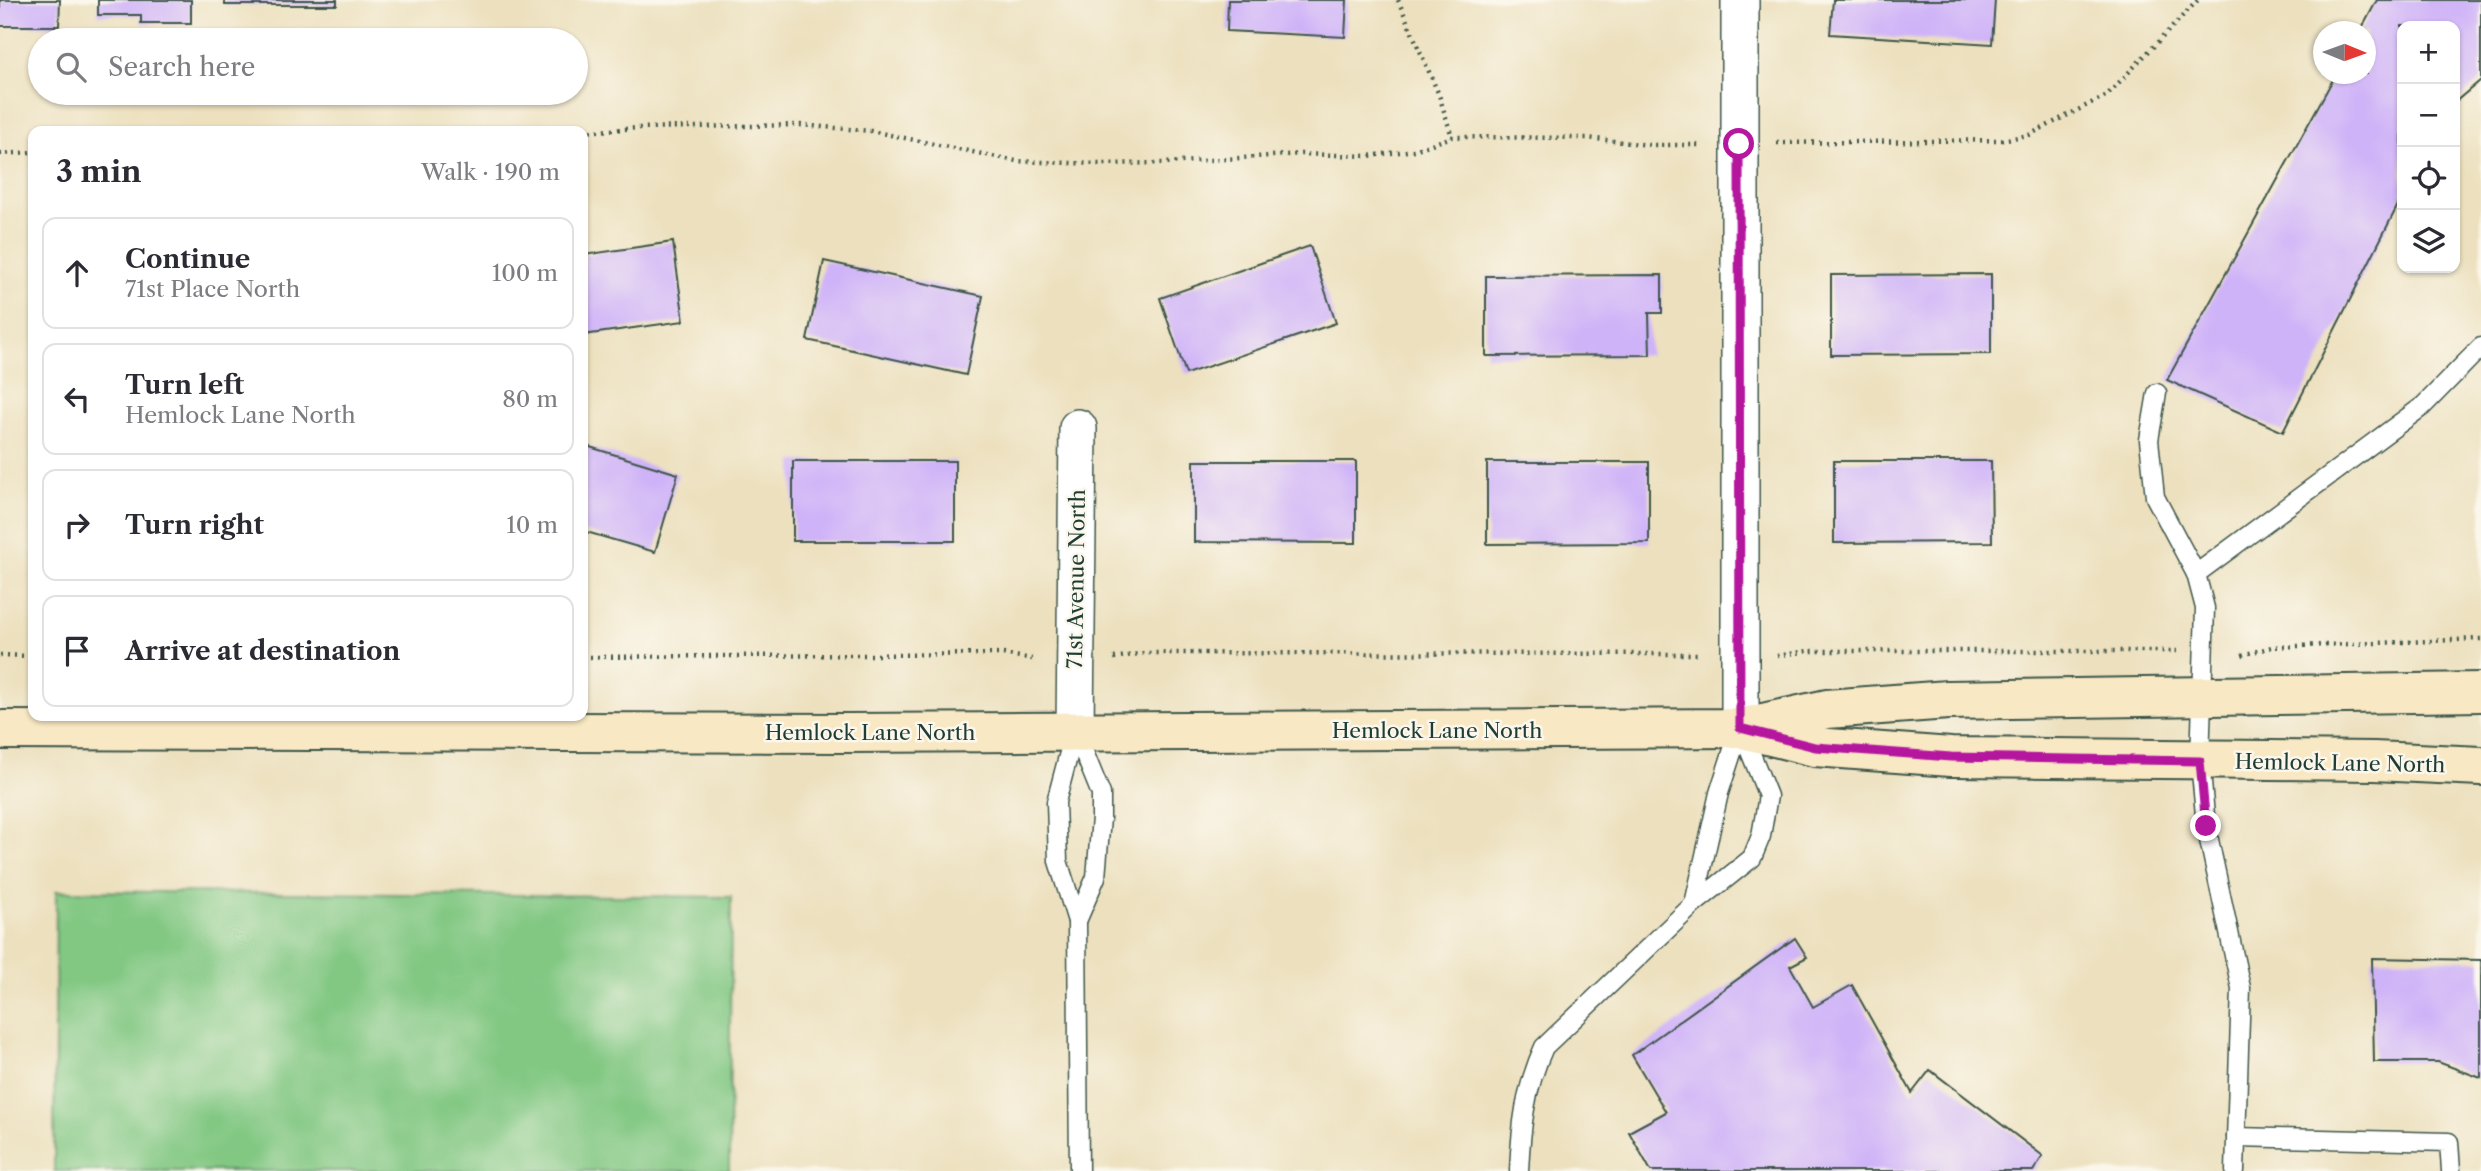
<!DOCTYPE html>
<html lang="en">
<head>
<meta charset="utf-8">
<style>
	body { margin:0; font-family:"Libre Caslon Text",serif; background:#f7f7f7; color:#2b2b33 }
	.controls { position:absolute; right:21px; top:21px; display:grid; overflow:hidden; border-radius:14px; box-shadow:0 2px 5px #0004 }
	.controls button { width:63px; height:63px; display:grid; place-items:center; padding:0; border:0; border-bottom:2px solid #e1e1e2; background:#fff; color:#2b2b33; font:35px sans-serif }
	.compass { position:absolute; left:2313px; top:21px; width:63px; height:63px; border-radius:50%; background:#fff; box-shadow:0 2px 5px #0004; rotate:91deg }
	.stop { position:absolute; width:21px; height:21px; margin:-16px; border:5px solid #b5179e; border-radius:50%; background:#fff }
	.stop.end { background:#b5179e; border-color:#fff; box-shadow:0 2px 7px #0008 }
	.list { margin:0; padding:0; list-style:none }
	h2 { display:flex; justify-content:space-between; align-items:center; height:91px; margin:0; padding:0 28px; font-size:30px }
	h2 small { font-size:23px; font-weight:400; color:#7c7c81 }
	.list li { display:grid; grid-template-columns:46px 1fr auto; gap:21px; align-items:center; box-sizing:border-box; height:112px; margin:0 14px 14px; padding:0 14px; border:2px solid #e1e1e2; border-radius:14px }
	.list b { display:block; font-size:26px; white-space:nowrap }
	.list p { margin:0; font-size:23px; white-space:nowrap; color:#7c7c81 }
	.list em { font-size:23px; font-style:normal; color:#7c7c81 }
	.icon { flex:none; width:38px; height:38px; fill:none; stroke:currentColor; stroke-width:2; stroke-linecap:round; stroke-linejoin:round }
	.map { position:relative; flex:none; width:2481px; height:1171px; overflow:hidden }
	.search { position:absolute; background:#fff; box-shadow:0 2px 5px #0004; left:28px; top:28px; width:560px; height:77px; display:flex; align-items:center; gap:18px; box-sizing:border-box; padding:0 24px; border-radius:38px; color:#7c7c81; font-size:26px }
	.panel { position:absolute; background:#fff; box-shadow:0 2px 5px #0004; left:28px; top:126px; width:560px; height:595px; border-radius:14px }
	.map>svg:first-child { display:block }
	.pitch { fill:#82c883; stroke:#50825c; stroke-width:2 }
	.building { fill:#cfb3f8 }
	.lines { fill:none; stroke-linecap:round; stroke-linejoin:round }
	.lane-casing { stroke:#3e5549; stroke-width:21 }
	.street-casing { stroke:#3e5549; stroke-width:40 }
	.secondary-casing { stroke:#3e5549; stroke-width:42 }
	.path { stroke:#3e5549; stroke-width:4.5; stroke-dasharray:2 5; stroke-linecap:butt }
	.lane { stroke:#fff; stroke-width:18 }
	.street { stroke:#fff; stroke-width:37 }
	.secondary { stroke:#f8e8c3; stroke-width:38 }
	.route { stroke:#b5179e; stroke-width:9 }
	.labels { text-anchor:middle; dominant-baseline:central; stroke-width:5; stroke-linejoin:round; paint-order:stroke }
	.street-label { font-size:21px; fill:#1f3d34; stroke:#fbf7ec }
</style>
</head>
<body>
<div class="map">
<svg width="2481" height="1171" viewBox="0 0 2481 1171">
	<rect width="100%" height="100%" fill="#fbf7ec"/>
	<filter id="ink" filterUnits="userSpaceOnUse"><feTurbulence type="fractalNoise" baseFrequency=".0143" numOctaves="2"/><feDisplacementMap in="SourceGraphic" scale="14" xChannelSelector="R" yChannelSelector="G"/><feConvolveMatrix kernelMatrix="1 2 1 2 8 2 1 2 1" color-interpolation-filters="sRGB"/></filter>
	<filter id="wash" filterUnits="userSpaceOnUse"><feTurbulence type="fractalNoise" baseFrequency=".00686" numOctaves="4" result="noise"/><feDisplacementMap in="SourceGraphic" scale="28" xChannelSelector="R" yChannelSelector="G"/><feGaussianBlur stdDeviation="1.57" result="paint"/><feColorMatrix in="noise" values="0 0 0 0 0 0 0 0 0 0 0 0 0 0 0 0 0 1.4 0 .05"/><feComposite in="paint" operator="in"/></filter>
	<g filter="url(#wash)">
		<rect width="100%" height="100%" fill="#ece0be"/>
		<polygon class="pitch" points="56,891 731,897 729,1171 54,1171"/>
		<g id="blocks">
			<g class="building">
				<polygon points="0,0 60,0 59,26 0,26"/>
				<polygon points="98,0 191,0 191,23 141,23 141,15 98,15"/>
				<rect x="225" y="0" width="112" height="5"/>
				<polygon points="1228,0 1347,0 1345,37 1227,31"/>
				<polygon points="1833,0 1995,0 1992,44 1830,34"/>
				<polygon points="2377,0 2481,0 2481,80 2455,102 2455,26 2402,26 2402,197 2283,432 2167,380 2336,74 2366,74 2366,32 2360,32"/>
				<polygon points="673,242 684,321 583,335 583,255"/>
				<polygon points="1310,246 1336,323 1186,374 1160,298"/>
				<polygon points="824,261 983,296 966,375 807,340"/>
				<polygon points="1991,274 1991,354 1831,355 1831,275"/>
				<polygon points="1662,275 1662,313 1649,313 1650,355 1486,356 1486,276"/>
				<polygon points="583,445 678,474 655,552 583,531"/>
				<rect x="793" y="461" width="162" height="80"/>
				<polygon points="1194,461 1356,461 1356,543 1194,542"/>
				<polygon points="1834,461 1991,461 1992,542 1834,543"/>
				<polygon points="1487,462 1649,462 1649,543 1487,544"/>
				<polygon points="1795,938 1807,957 1790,966 1813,1007 1852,985 1912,1093 1930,1070 2043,1156 2033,1171 1651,1171 1629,1132 1666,1112 1632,1055"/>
				<polygon points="2372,958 2481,960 2481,1078 2438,1062 2374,1062"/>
			</g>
		</g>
	</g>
	<g filter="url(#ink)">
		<use href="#blocks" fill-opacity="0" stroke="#3e5549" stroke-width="2"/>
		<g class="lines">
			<defs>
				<g id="lane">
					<polyline points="2157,393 2149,440 2155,497 2196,574"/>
					<polyline points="1075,730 1056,802 1058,861 1077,921 1079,1171"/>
					<polyline points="1075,730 1101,794 1101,818 1096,877 1077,921"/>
					<polyline points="1694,904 1719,793 1740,728"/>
					<polyline points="2236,1137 2449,1142 2451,1171"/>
					<path d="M1519,1171C1521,1126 1525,1089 1544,1047L1694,904L1752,858L1761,836L1768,796L1741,729"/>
					<polyline points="2235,1171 2241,988 2206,826 2200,761 2205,608 2196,574 2423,406 2481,347"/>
				</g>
				<g id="street">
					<polyline points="1740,0 1740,728"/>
					<polyline points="1075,730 1078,428"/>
				</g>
				<g id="secondary">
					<polyline points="0,730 847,733 1740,728 1827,709 1948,700 2481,692"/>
					<polyline points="1747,730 1815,747 1951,757 2374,761 2481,766"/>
				</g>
			</defs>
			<use href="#lane" class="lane-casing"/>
			<use href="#street" class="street-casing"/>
			<use href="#secondary" class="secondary-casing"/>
			<g class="path">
				<polyline points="1398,0 1439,95 1452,137"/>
				<polyline points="583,132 639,128 800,125 871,131 1016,161 1100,164 1165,163 1301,154 1369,156 1414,150 1452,137 1587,138 1649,145 1702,145"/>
				<polyline points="1777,143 2002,140 2029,135 2107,95 2198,0"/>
				<polyline points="0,154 33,152"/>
				<polyline points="0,655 33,656"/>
				<polyline points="2242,655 2272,647 2481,639"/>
				<polyline points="1777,656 1808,651 2177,651"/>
				<polyline points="583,657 1003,654 1032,659"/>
				<polyline points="1114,658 1144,653 1700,654"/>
			</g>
			<use href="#lane" class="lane"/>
			<use href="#street" class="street"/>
			<use href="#secondary" class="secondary"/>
		</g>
	</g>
	<g class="lines" filter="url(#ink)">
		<polyline class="route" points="1739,144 1740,728 1815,747 1951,757 2200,761 2206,826"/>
	</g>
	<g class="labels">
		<g class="street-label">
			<text transform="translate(1076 579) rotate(-89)">71st Avenue North</text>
			<text x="1437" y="730">Hemlock Lane North</text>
			<text x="870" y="732">Hemlock Lane North</text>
			<text transform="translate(2340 763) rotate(1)">Hemlock Lane North</text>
		</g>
	</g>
</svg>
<div class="controls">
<button>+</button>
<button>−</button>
<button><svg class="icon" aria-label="locate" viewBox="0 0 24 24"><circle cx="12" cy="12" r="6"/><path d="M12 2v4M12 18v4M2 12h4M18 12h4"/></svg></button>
<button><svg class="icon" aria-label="layers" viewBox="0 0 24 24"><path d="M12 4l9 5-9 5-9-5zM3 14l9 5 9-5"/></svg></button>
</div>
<svg class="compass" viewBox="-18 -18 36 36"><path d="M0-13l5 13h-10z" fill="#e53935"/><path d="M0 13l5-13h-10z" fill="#7c7c81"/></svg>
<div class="stop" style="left:1739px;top:144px"></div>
<div class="stop end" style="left:2206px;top:826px"></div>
<div class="search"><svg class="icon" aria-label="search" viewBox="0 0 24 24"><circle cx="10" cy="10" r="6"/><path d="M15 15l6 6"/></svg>Search here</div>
<section class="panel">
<h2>3 min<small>Walk · 190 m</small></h2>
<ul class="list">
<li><svg class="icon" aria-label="ahead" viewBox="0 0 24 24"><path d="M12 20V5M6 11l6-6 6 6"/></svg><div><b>Continue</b><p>71st Place North</p></div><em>100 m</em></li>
<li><svg class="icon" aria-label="left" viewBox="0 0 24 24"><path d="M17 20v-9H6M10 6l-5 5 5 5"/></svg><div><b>Turn left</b><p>Hemlock Lane North</p></div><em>80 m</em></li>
<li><svg class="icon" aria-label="right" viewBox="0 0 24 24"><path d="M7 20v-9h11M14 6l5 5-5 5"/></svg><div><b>Turn right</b></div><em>10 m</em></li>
<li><svg class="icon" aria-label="arrive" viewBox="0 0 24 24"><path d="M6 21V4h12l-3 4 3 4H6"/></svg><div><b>Arrive at destination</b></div></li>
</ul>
</section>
</div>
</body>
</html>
